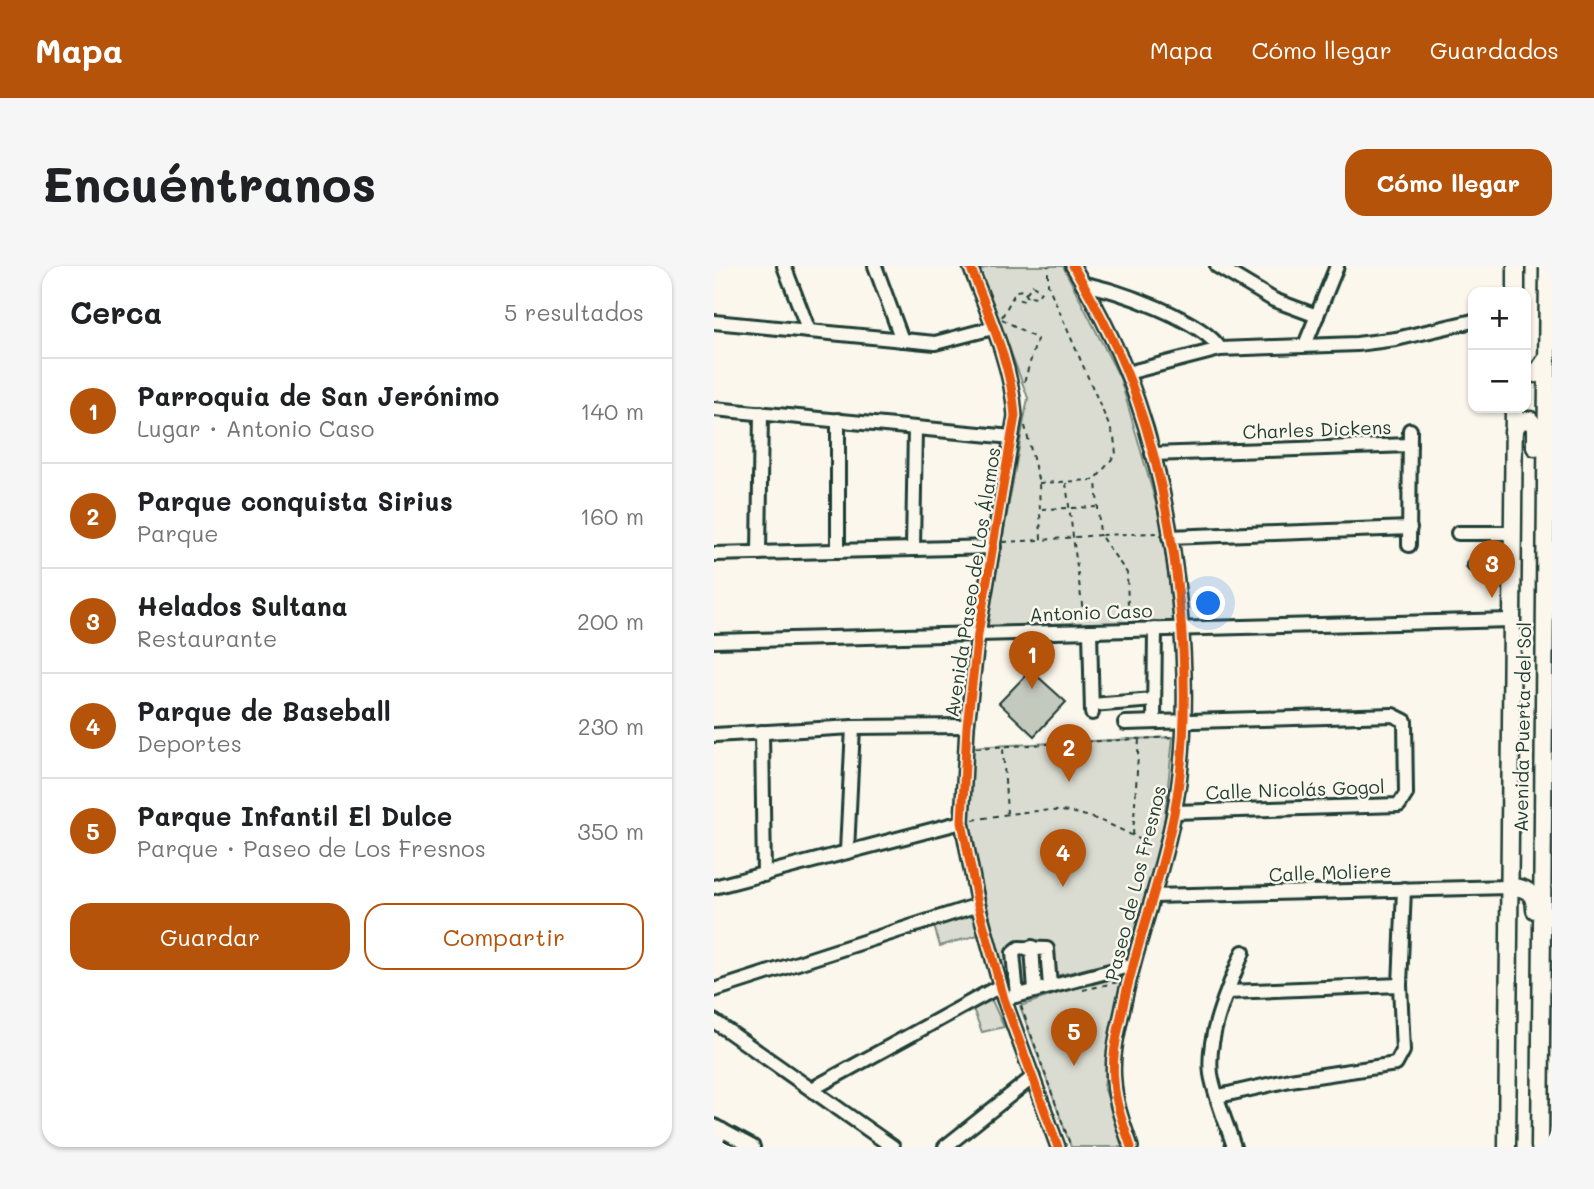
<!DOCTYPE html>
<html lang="es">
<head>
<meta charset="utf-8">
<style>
	body { margin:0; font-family:Mali,sans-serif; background:#f6f6f6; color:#202124 }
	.controls { position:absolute; right:21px; top:21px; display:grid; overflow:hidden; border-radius:14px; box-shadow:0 2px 5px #0004 }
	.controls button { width:63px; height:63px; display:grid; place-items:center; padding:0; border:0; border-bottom:2px solid #e0e0e0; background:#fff; color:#202124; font:35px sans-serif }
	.you { position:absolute; left:495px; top:338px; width:24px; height:24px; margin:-18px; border:5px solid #fff; border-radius:50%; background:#1a73e8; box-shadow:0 0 0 10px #1a73e833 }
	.badge { display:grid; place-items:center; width:46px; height:46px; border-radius:50%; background:#b45309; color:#fff; font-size:23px; font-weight:700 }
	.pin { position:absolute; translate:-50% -58px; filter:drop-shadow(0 2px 4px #0008) }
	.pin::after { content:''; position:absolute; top:37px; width:24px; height:21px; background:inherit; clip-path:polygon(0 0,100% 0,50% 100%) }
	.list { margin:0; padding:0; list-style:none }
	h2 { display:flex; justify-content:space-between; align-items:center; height:91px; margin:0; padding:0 28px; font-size:30px }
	h2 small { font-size:23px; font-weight:400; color:#757577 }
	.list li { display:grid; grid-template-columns:46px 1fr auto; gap:21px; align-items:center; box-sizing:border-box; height:105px; padding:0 28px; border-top:2px solid #e0e0e0 }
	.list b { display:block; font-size:26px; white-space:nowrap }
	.list p { margin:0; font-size:23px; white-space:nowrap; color:#757577 }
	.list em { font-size:23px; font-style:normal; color:#757577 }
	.actions { display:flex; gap:14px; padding:21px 28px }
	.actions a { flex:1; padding:16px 0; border:2px solid #b45309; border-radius:21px; text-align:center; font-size:24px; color:#b45309 }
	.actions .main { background:#b45309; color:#fff }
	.map { position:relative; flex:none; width:838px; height:881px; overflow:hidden; border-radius:21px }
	header { display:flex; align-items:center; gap:42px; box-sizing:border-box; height:98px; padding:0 35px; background:#b45309; color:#fff }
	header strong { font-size:33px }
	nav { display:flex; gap:38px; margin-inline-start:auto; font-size:24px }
	.intro { display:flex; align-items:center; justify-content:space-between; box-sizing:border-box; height:168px; padding:0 42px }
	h1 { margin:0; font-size:49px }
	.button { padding:18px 32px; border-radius:21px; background:#b45309; color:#fff; font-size:24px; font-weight:700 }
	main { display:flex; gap:42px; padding:0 42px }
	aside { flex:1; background:#fff; border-radius:21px; box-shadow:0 2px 5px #0004 }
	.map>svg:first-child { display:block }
	.green { fill:#dbdcd1; stroke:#7d8c82; stroke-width:2 }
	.building { fill:#c4c9be; stroke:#1f3d34; stroke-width:2 }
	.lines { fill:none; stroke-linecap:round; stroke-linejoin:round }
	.minor-casing { stroke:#1f3d34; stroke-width:18 }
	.major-casing { stroke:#1f3d34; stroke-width:21 }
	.path { stroke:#1f3d34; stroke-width:2; stroke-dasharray:5 5; stroke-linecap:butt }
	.minor { stroke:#fbf7ec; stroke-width:12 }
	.major { stroke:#fbf7ec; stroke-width:16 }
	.cycleway-casing { stroke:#fbf7ec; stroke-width:13 }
	.cycleway { stroke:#e8590c; stroke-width:9 }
	.labels { text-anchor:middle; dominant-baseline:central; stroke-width:5; stroke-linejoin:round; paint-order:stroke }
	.street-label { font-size:19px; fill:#1f3d34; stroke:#fbf7ec }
</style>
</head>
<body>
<header>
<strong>Mapa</strong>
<nav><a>Mapa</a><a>Cómo llegar</a><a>Guardados</a></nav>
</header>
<div class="intro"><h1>Encuéntranos</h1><a class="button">Cómo llegar</a></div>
<main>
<aside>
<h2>Cerca<small>5 resultados</small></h2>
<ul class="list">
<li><span class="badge">1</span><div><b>Parroquia de San Jerónimo</b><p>Lugar · Antonio Caso</p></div><em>140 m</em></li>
<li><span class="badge">2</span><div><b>Parque conquista Sirius</b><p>Parque</p></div><em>160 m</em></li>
<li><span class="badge">3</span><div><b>Helados Sultana</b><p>Restaurante</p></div><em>200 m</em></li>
<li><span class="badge">4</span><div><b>Parque de Baseball</b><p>Deportes</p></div><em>230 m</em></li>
<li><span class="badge">5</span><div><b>Parque Infantil El Dulce</b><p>Parque · Paseo de Los Fresnos</p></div><em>350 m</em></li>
</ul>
<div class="actions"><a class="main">Guardar</a><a>Compartir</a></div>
</aside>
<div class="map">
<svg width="838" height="881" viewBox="0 0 838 881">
	<rect width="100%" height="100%" fill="#fbf7ec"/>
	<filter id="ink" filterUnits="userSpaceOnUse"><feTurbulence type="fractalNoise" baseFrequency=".0143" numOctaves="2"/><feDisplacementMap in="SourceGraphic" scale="14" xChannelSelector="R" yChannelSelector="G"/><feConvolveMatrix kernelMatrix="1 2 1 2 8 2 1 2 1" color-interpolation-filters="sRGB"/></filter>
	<g filter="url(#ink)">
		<g class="green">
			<polygon points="275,0 349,0 406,112 446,251 461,357 272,363 314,132 266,4"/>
			<polygon points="459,471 448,578 411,693 293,722 255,565 257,481"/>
			<polygon points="259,648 264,669 226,680 220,660"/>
			<polygon points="414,710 395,780 390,821 411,881 357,881 306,740 360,722"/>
			<polygon points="275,728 290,761 268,766 258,740"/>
		</g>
		<polygon class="building" points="306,389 324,389 321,408 352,436 320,470 285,437 312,409 306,404"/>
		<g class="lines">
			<defs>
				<g id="minor">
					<polyline points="70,0 95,65"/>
					<polyline points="161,0 188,74"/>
					<path d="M256,0C274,47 298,100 301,150L264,368L253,460L248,556L264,639L290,733L344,881"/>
					<path d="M359,0C384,42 407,87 423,134C463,250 484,425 460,547C448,611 424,672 410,736C405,762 397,788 400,815C401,837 410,860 417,881"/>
					<polyline points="503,0 560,34 603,50"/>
					<path d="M369,18C402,23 490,55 506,83"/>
					<polyline points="0,56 221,77 279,62"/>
					<polyline points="591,79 623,0"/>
					<polyline points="413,107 506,83 643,78 682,73 759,55"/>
					<polyline points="0,143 298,171"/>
					<polyline points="124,154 124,285"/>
					<polyline points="438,188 696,179"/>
					<polyline points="744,267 797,267"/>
					<polyline points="455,271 696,262"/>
					<polyline points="695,279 696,164"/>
					<polyline points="199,283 201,162"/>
					<polyline points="45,287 47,147"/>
					<polyline points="0,288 280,281"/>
					<polyline points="760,299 797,299"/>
					<polyline points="376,365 378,447"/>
					<polyline points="0,375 798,354"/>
					<polyline points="378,439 440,434"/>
					<polyline points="440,454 441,363"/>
					<polyline points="411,457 679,449 691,455 692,528 685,539 460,546"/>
					<polyline points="48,466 50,609"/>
					<polyline points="0,469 139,461 253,460"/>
					<polyline points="133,585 139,461"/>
					<polyline points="0,621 248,556"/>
					<polyline points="439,630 795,621"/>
					<polyline points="318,681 321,724"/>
					<polyline points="0,724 264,639"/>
					<polyline points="514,726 686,719"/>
					<polyline points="303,729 299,687 305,682 333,683 336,720"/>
					<polyline points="290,733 419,699"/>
					<polyline points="0,755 179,881"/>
					<polyline points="98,823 286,720"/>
					<polyline points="505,830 576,814 682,798 689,785 686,719 690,623"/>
					<polyline points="0,860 39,881"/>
					<polyline points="0,881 8,864"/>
					<polyline points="231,881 319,811"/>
					<path d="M520,881C513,858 501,832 497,808C492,769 515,721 529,686"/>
				</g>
				<g id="major">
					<polyline points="802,26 802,0"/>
					<polyline points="812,104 822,108 833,92"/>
					<polyline points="799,166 806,155 816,154 821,161 821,181"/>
					<path d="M795,621C812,621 821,626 821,644"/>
					<polyline points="793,881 800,142"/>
					<polyline points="826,881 834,0"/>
				</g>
			</defs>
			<use href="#minor" class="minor-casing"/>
			<use href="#major" class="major-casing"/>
			<g class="path">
				<polyline points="312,27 319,19 327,25 324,31 313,30"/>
				<polyline points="288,51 302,25 309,24 313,30 310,35 299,32"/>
				<polyline points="288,53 323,73 309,120"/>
				<polyline points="311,160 325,217 327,274 386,269 382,215"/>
				<polyline points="325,217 381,214 402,188 400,171 334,19 334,0"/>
				<polyline points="352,217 370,354"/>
				<polyline points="328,243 382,241"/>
				<polyline points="289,276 326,274"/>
				<polyline points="428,352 414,341 413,307 386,269 443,267"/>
				<polyline points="262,482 459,471"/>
				<polyline points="289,483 293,547"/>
				<path d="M259,554C345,539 362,538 440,581"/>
				<polyline points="419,569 425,473"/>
				<polyline points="369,724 404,716"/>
				<polyline points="307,740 357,881"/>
			</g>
			<use href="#minor" class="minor"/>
			<use href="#major" class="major"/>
			<defs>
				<g id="cycleway">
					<path d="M256,0C274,47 298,100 301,150L264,368L253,460L248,556L264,639L290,733L344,881"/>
					<path d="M359,0C384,42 407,87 423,134C463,250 484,425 460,547C448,611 424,672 410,736C405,762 397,788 400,815C401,837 410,860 417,881"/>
				</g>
			</defs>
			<use href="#cycleway" class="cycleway-casing"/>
			<use href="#cycleway" class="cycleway"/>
		</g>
	</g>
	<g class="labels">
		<g class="street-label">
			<text transform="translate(603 163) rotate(-2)">Charles Dickens</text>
			<text transform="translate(258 316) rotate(-81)">Avenida Paseo de Los Álamos</text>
			<text transform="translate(377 346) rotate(-2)">Antonio Caso</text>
			<text transform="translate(808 461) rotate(-89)">Avenida Puerta del Sol</text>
			<text transform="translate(581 523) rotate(-2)">Calle Nicolás Gogol</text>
			<text transform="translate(616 606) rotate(-2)">Calle Moliere</text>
			<text transform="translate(421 617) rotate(-76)">Paseo de Los Fresnos</text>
		</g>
	</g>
</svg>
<div class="controls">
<button>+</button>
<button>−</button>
</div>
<div class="you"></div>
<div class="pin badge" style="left:318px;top:423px">1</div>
<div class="pin badge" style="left:355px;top:516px">2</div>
<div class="pin badge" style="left:778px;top:332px">3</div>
<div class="pin badge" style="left:349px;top:621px">4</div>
<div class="pin badge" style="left:360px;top:800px">5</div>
</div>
</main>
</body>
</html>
